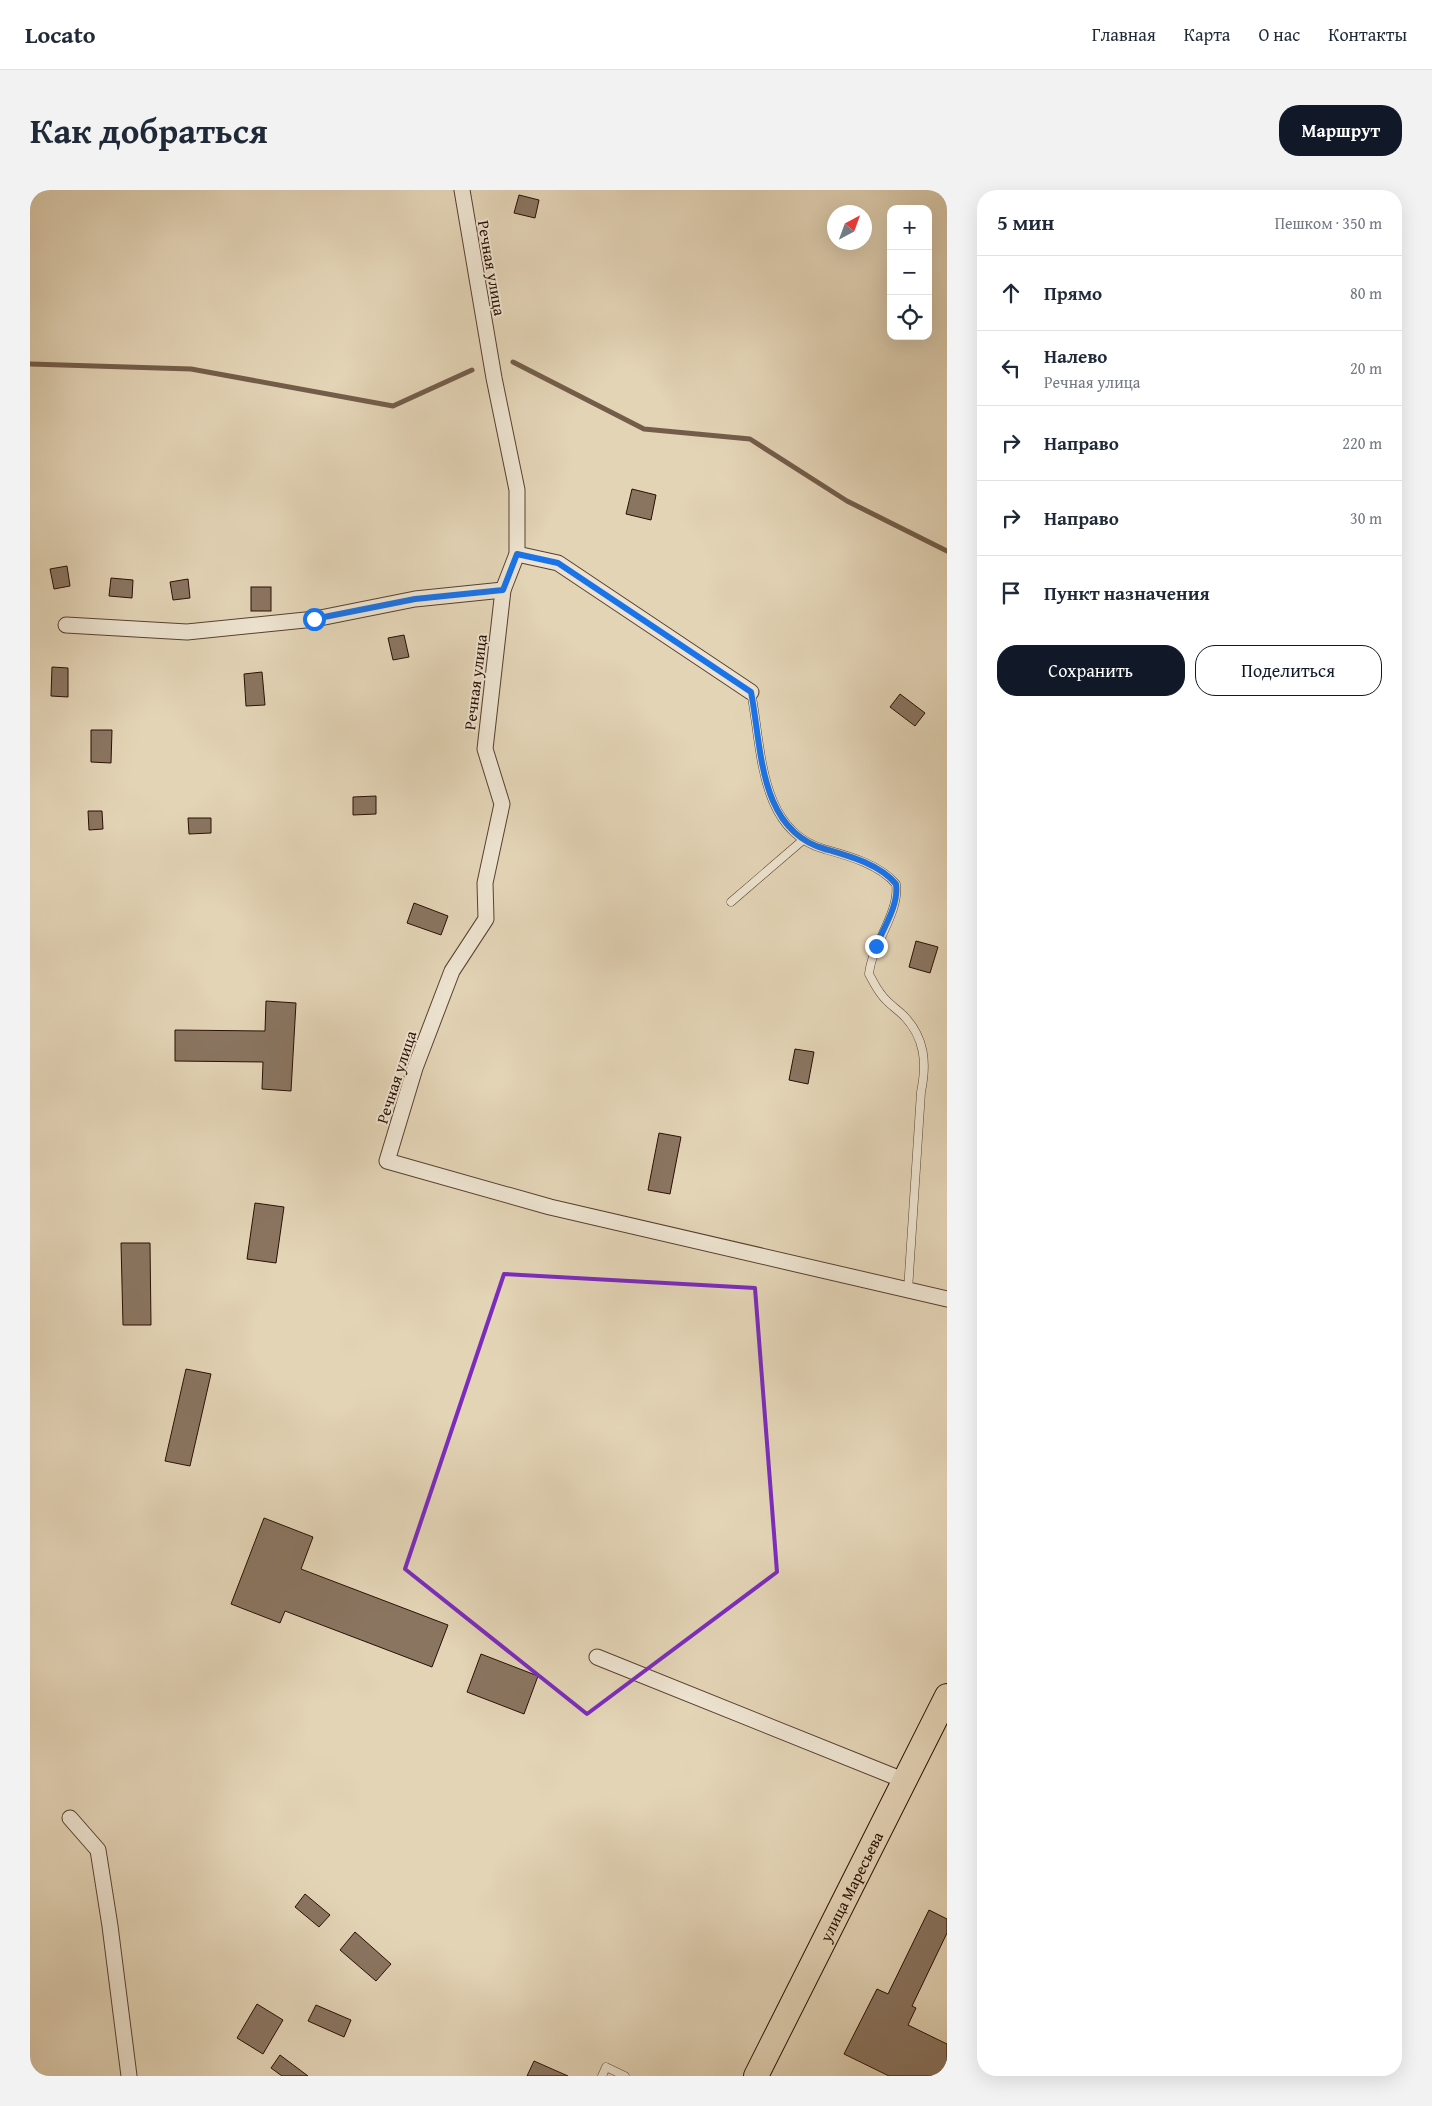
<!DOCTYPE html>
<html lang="ru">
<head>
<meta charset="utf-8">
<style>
	body { margin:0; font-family:"Gentium Book Plus",serif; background:#f2f2f3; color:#1f2937 }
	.controls { position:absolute; right:15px; top:15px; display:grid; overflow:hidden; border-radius:10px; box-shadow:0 5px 20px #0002 }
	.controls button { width:45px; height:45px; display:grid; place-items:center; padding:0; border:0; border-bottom:1px solid #e0e1e3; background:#fff; color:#1f2937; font:25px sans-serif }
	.compass { position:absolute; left:797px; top:15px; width:45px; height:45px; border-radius:50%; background:#fff; box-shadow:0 5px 20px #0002; rotate:41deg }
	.stop { position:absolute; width:15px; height:15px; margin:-11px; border:4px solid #1a73e8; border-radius:50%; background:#fff }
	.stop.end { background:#1a73e8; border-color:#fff; box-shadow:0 1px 5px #0008 }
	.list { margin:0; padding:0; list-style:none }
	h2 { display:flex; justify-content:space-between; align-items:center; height:65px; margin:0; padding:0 20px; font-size:21px }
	h2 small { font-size:16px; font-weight:400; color:#747a83 }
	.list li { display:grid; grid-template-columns:32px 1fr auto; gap:15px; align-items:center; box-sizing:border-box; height:75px; padding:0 20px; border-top:1px solid #e0e1e3 }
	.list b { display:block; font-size:19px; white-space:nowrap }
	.list p { margin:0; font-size:16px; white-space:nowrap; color:#747a83 }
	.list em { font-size:16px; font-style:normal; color:#747a83 }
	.actions { display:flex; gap:10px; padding:15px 20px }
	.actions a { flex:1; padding:11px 0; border:1px solid #111827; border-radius:20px; text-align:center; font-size:18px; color:#111827 }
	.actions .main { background:#111827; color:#fff }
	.icon { flex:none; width:28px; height:28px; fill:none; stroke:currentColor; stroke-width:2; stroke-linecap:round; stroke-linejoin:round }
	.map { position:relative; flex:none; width:917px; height:1886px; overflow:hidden; border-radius:20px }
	header { display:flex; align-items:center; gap:30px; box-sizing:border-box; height:70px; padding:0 25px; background:#fff; border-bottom:1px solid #e0e1e3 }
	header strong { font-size:24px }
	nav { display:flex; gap:28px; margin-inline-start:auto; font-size:18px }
	.intro { display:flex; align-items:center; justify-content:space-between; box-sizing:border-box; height:120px; padding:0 30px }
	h1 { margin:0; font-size:35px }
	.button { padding:12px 22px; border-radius:20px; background:#111827; color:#fff; font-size:18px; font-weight:700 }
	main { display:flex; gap:30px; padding:0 30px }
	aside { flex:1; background:#fff; border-radius:20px; box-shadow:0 5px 20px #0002 }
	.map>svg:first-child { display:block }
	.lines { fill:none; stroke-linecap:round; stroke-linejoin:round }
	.stream { stroke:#735d4a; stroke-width:5 }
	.building { fill:#8a7561; stroke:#290f04 }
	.service-casing { stroke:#584030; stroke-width:9 }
	.minor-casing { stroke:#584030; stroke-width:17 }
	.primary-casing { stroke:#290f04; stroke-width:26 }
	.service { stroke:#ede3d0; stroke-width:8 }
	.minor { stroke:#ede3d0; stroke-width:15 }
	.primary { stroke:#e3d4b6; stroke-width:24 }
	.route { stroke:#1a73e8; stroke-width:6 }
	.marked { fill:none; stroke:#7b2cbf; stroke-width:4; stroke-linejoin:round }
	.labels { text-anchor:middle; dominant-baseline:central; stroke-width:4; stroke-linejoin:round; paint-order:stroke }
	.street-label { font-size:16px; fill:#290f04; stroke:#ede3d0 }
</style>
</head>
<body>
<header>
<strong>Locato</strong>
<nav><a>Главная</a><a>Карта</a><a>О нас</a><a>Контакты</a></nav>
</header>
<div class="intro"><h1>Как добраться</h1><a class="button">Маршрут</a></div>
<main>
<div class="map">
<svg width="917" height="1886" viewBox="0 0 917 1886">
	<rect width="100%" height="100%" fill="#e3d4b6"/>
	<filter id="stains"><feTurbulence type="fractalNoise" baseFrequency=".004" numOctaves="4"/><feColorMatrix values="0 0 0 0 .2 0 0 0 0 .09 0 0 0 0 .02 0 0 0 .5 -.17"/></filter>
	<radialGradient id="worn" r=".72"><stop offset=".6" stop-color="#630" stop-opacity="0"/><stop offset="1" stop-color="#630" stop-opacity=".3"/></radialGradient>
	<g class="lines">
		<g class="stream">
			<polyline points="483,172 614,239 720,249 817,311 917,361"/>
			<polyline points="0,174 161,179 363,216 442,180"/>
		</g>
	</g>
	<g class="building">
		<polygon points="489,5 509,10 505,28 484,23"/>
		<polygon points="602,299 626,305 621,330 596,324"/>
		<polygon points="37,376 40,396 24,399 20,379"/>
		<polygon points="81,388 103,390 102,408 79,406"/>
		<polygon points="158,389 160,408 143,410 140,392"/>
		<rect x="221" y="397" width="20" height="24"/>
		<polygon points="374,445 379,467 363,470 358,448"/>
		<polygon points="22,477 38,478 38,507 21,506"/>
		<polygon points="232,482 235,515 216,516 214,484"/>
		<polygon points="870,504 895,523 885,536 860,517"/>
		<polygon points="61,540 82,540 81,573 61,572"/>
		<polygon points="346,606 346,624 323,625 323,607"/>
		<polygon points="58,621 72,621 73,639 59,640"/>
		<polygon points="158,628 181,628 181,643 159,644"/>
		<polygon points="384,713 418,726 411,745 377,733"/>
		<polygon points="886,751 908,757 900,783 879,777"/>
		<polygon points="236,811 266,813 261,901 232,899 233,872 145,871 145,840 235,841"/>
		<polygon points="765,859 784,862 778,894 759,890"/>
		<polygon points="629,943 651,947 640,1004 618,1000"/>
		<polygon points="225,1013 254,1017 246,1073 217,1069"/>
		<polygon points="91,1053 120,1053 121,1135 93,1135"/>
		<polygon points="156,1179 181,1184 160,1276 135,1271"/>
		<polygon points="234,1328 283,1347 271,1379 418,1435 402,1477 255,1421 250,1433 201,1414"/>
		<polygon points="451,1464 508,1486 494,1524 437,1502"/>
		<polygon points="275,1704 300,1725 289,1737 265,1717"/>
		<polygon points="899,1720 917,1729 917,1743 882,1816 886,1818 878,1835 917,1854 917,1886 859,1886 814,1864 847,1799 858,1804"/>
		<polygon points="325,1742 361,1774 346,1791 310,1760"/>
		<polygon points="227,1814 253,1830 233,1864 207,1848"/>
		<polygon points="286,1815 321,1830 314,1847 278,1831"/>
		<polygon points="250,1865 278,1886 252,1886 241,1878"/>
		<polygon points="504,1871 538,1886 497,1886"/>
	</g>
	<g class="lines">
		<defs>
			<g id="service">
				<path d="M721,502C732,556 728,640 794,659C819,666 849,674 866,694C870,723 842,754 839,784C843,791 846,798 851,804C857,813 866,818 874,826C895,848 897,873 891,902L878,1100"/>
				<polyline points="701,712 773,650"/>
				<polyline points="572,1886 576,1877 595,1886"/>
			</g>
			<g id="minor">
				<polyline points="432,0 464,188 487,300 487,364 473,400 455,559 472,614 455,693 456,729 422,781 385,878 357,971 520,1017 917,1109"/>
				<polyline points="487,364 528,373 721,502"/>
				<polyline points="36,435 157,442 285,429 385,409 473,400"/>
				<polyline points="567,1467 873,1590"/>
				<polyline points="40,1628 68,1660 80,1736 99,1886"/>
			</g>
			<g id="primary">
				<path id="s1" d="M726,1886L917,1506"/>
			</g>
		</defs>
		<use href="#service" class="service-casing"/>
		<use href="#minor" class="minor-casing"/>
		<use href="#primary" class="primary-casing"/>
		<use href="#service" class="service"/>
		<use href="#minor" class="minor"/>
		<use href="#primary" class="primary"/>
	</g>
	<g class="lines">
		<path class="route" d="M284,429L385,409L473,400L487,364L528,373L721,502C732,557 728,640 795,659C819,666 849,674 866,694C869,715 854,737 846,756"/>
	</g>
	<path class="marked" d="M474,1084L725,1098L747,1382L557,1524L375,1379Z"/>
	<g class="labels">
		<g class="street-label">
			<text transform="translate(462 78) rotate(80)">Речная улица</text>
			<text transform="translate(445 492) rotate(-83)">Речная улица</text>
			<text transform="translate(366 887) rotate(-72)">Речная улица</text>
			<text stroke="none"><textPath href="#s1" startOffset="212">улица Маресьева</textPath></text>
		</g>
	</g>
	<rect width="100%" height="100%" filter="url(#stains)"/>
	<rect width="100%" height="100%" fill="url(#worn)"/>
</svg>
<div class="controls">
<button>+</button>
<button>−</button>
<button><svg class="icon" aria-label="locate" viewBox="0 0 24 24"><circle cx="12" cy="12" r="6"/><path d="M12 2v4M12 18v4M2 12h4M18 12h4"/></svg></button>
</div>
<svg class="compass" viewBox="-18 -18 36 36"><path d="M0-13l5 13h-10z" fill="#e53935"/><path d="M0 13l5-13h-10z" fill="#747a83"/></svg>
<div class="stop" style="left:284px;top:429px"></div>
<div class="stop end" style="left:846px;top:756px"></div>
</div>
<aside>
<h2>5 мин<small>Пешком · 350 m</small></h2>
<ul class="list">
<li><svg class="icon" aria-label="ahead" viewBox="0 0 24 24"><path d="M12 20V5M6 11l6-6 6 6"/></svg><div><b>Прямо</b></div><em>80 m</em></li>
<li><svg class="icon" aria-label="left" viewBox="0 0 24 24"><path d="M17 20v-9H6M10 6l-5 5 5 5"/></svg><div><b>Налево</b><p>Речная улица</p></div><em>20 m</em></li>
<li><svg class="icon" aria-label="right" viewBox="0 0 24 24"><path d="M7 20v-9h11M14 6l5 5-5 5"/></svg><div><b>Направо</b></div><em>220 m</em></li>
<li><svg class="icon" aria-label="right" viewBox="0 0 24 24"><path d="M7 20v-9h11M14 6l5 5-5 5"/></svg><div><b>Направо</b></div><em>30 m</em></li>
<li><svg class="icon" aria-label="arrive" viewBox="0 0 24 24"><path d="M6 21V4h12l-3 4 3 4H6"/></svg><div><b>Пункт назначения</b></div></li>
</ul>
<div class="actions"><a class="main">Сохранить</a><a>Поделиться</a></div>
</aside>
</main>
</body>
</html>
